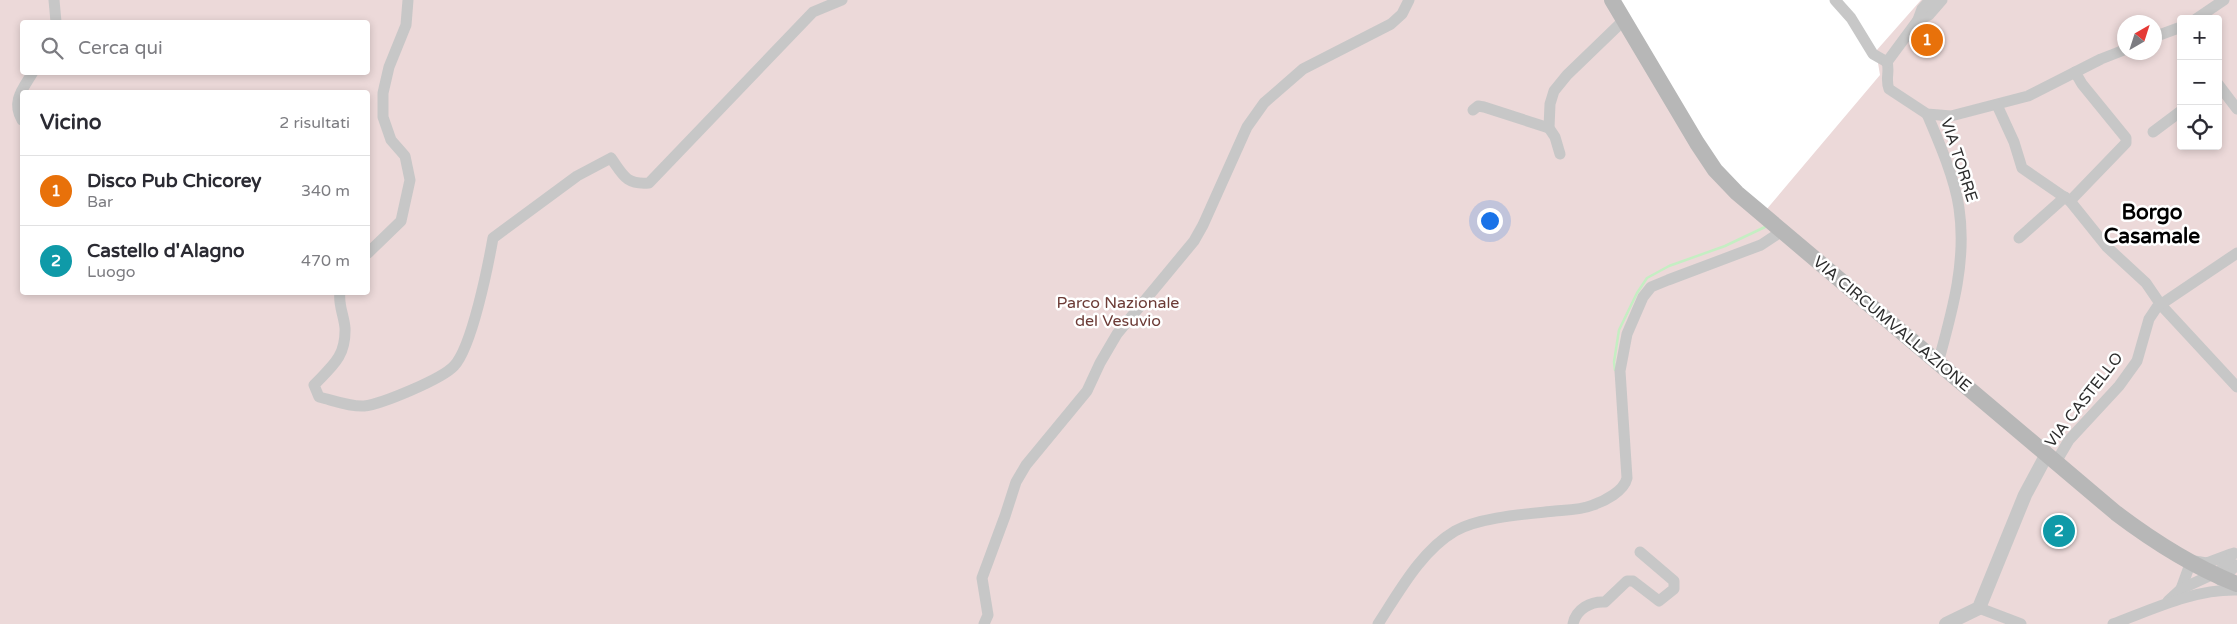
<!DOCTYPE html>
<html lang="it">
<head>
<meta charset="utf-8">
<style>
	body { margin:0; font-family:"Varela Round",sans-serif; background:#f7f7f7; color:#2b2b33 }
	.controls { position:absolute; right:15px; top:15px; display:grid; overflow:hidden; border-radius:5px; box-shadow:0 2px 8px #0003 }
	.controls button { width:45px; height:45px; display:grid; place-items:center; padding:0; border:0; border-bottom:1px solid #e1e1e2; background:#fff; color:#2b2b33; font:25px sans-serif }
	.compass { position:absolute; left:2117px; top:15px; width:45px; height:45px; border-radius:50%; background:#fff; box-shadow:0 2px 8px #0003; rotate:39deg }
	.you { position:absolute; left:1489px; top:220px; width:18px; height:18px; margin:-12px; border:4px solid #fff; border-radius:50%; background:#1a73e8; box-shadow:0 0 0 8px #1a73e833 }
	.badge { display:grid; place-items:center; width:32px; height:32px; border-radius:50%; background:#861df5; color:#fff; font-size:16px; font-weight:700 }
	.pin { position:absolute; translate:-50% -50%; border:2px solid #fff; box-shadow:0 1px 5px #0006 }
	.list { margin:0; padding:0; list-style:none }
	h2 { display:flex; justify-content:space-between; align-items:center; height:65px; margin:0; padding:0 20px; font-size:21px }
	h2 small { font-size:16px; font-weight:400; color:#7c7c81 }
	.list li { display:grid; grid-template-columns:32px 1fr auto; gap:15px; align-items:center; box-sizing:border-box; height:70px; padding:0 20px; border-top:1px solid #e1e1e2 }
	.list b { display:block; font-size:19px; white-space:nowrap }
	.list p { margin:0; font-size:16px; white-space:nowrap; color:#7c7c81 }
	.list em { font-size:16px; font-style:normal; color:#7c7c81 }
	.icon { flex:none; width:28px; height:28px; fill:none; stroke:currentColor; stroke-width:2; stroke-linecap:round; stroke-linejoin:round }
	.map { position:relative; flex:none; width:2237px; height:624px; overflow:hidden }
	.search { position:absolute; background:#fff; box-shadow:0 2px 8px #0003; left:20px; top:20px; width:350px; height:55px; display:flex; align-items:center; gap:12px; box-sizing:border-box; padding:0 18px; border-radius:5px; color:#7c7c81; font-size:19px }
	.panel { position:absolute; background:#fff; box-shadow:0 2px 8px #0003; left:20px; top:90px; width:350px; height:205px; border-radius:5px }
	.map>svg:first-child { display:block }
	.green { fill:#ecd9d9; fill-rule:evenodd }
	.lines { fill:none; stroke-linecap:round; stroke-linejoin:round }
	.stream { stroke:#c5eec3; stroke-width:2.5 }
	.minor { stroke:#c7c7c7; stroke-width:11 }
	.tertiary { stroke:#c7c7c7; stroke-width:14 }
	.secondary { stroke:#b7b7b7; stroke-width:16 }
	.labels { text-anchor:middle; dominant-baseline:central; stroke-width:5; stroke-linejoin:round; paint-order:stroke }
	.street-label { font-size:16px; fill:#2d2d2d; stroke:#fff }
	.park-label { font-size:16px; fill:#6c3b36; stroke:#fff }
	.district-label { font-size:21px; font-weight:bold; fill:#000; stroke:#fff }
</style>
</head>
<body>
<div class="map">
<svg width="2237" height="624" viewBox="0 0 2237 624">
	<rect width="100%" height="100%" fill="#fff"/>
	<path class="green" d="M0,0H1615L1718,166L1766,210L1880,75L1876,51L1921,0H2237V624H0ZM2181,19H2218V146H2181ZM22,22H368V72H22ZM2124,22H2154V52H2124ZM22,92H368V292H22Z"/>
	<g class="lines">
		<polyline class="stream" points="1615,370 1614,362 1619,330 1637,293 1647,278 1669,266 1725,246 1765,227"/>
		<g class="minor">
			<polyline points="54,0 56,22"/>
			<polyline points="1835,0 1851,18 1873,54 1887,62"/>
			<polyline points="2196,19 2224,0"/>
			<polyline points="1918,20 1929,15 1942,0"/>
			<polyline points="2154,37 2181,27"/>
			<path d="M1887,62C1890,71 1885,80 1889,89L1927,114L1951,116L2028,96L2101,59L2124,50"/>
			<polyline points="1887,62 1918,20 1922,9 1930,0"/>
			<polyline points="2218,84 2237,109"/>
			<polyline points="1997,105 2014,142 2022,168 2070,201 2107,247 2146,283 2161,305 2237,387"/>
			<polyline points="1473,110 1478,106 1484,107 1549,128"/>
			<path d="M1927,114C1939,142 1955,179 1959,208C1967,261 1952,312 1938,363"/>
			<path d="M22,120C11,101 23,89 33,72"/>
			<polyline points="2153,132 2181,111"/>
			<polyline points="1560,154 1555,137 1549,128 1550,104 1554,91 1567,75 1624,20"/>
			<polyline points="2070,201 2126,143 2126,138 2082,84 2075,72"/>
			<polyline points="2019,238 2065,197"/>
			<polyline points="368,253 401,221 410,180 405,156 391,140 383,117 383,93 389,67 406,25 408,0"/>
			<path d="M340,292C338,305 344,315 345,328C346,357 332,366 314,385L319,397C332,400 350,407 364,406C382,404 442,379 454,366C472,347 488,266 493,238L577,176L611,158C623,175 626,185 649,183L813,12L842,0"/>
			<polyline points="2056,462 2069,440 2119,386 2137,361 2149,319 2157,307 2237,253"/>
			<polyline points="2194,561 2207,563 2231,554"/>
			<polyline points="2220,580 2237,565"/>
			<polyline points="2181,589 2189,567 2186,559"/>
			<polyline points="2168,601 2181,589 2220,571 2234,553"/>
			<polyline points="1979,608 2021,624"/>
			<polyline points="984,624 988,615 982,578 1005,516 1016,482 1026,465 1087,391 1100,363 1117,334 1194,241 1203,225 1247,127 1264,103 1303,69 1391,24 1402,14 1409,0"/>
			<path d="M1378,624C1399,592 1421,551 1455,531C1479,517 1527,514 1555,511C1568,510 1581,510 1593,505C1605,501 1624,491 1627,478L1620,371L1627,334L1643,297L1651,287L1668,280L1761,245L1782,231"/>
			<path d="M1573,624C1576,609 1591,601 1605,602L1627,581H1633L1659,601L1674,589V581L1640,552"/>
			<path d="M2113,624C2153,609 2194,589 2237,590"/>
		</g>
		<polyline class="tertiary" points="1946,624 1979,608 2025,495 2047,454"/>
		<path class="secondary" d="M1612,0L1697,143L1715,170L1737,193L2116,513C2153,541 2194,567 2237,584"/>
	</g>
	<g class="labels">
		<g class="street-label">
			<text transform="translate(1959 160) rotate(72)">VIA TORRE</text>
			<text transform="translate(1892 324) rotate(40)">VIA CIRCUMVALLAZIONE</text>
			<text transform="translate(2084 400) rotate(-52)">VIA CASTELLO</text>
		</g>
		<g class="park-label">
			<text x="1118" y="303">Parco Nazionale<tspan x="1118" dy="18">del Vesuvio</tspan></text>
		</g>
		<g class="district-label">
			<text x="2152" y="212">Borgo<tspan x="2152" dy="24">Casamale</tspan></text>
		</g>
	</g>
</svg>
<div class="controls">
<button>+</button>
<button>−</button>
<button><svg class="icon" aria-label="locate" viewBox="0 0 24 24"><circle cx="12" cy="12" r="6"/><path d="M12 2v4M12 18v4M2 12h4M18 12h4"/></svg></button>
</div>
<svg class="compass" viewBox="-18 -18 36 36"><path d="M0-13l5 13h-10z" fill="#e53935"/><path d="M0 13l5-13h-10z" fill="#7c7c81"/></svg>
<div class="you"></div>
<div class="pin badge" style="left:1927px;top:40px;background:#e8710a">1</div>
<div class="pin badge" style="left:2059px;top:531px;background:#0f9aa8">2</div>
<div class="search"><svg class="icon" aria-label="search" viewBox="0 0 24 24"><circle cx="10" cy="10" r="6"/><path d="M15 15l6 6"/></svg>Cerca qui</div>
<section class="panel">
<h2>Vicino<small>2 risultati</small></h2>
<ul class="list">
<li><span class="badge" style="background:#e8710a">1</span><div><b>Disco Pub Chicorey</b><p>Bar</p></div><em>340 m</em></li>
<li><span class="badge" style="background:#0f9aa8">2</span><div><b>Castello d'Alagno</b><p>Luogo</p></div><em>470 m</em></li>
</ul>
</section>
</div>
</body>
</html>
